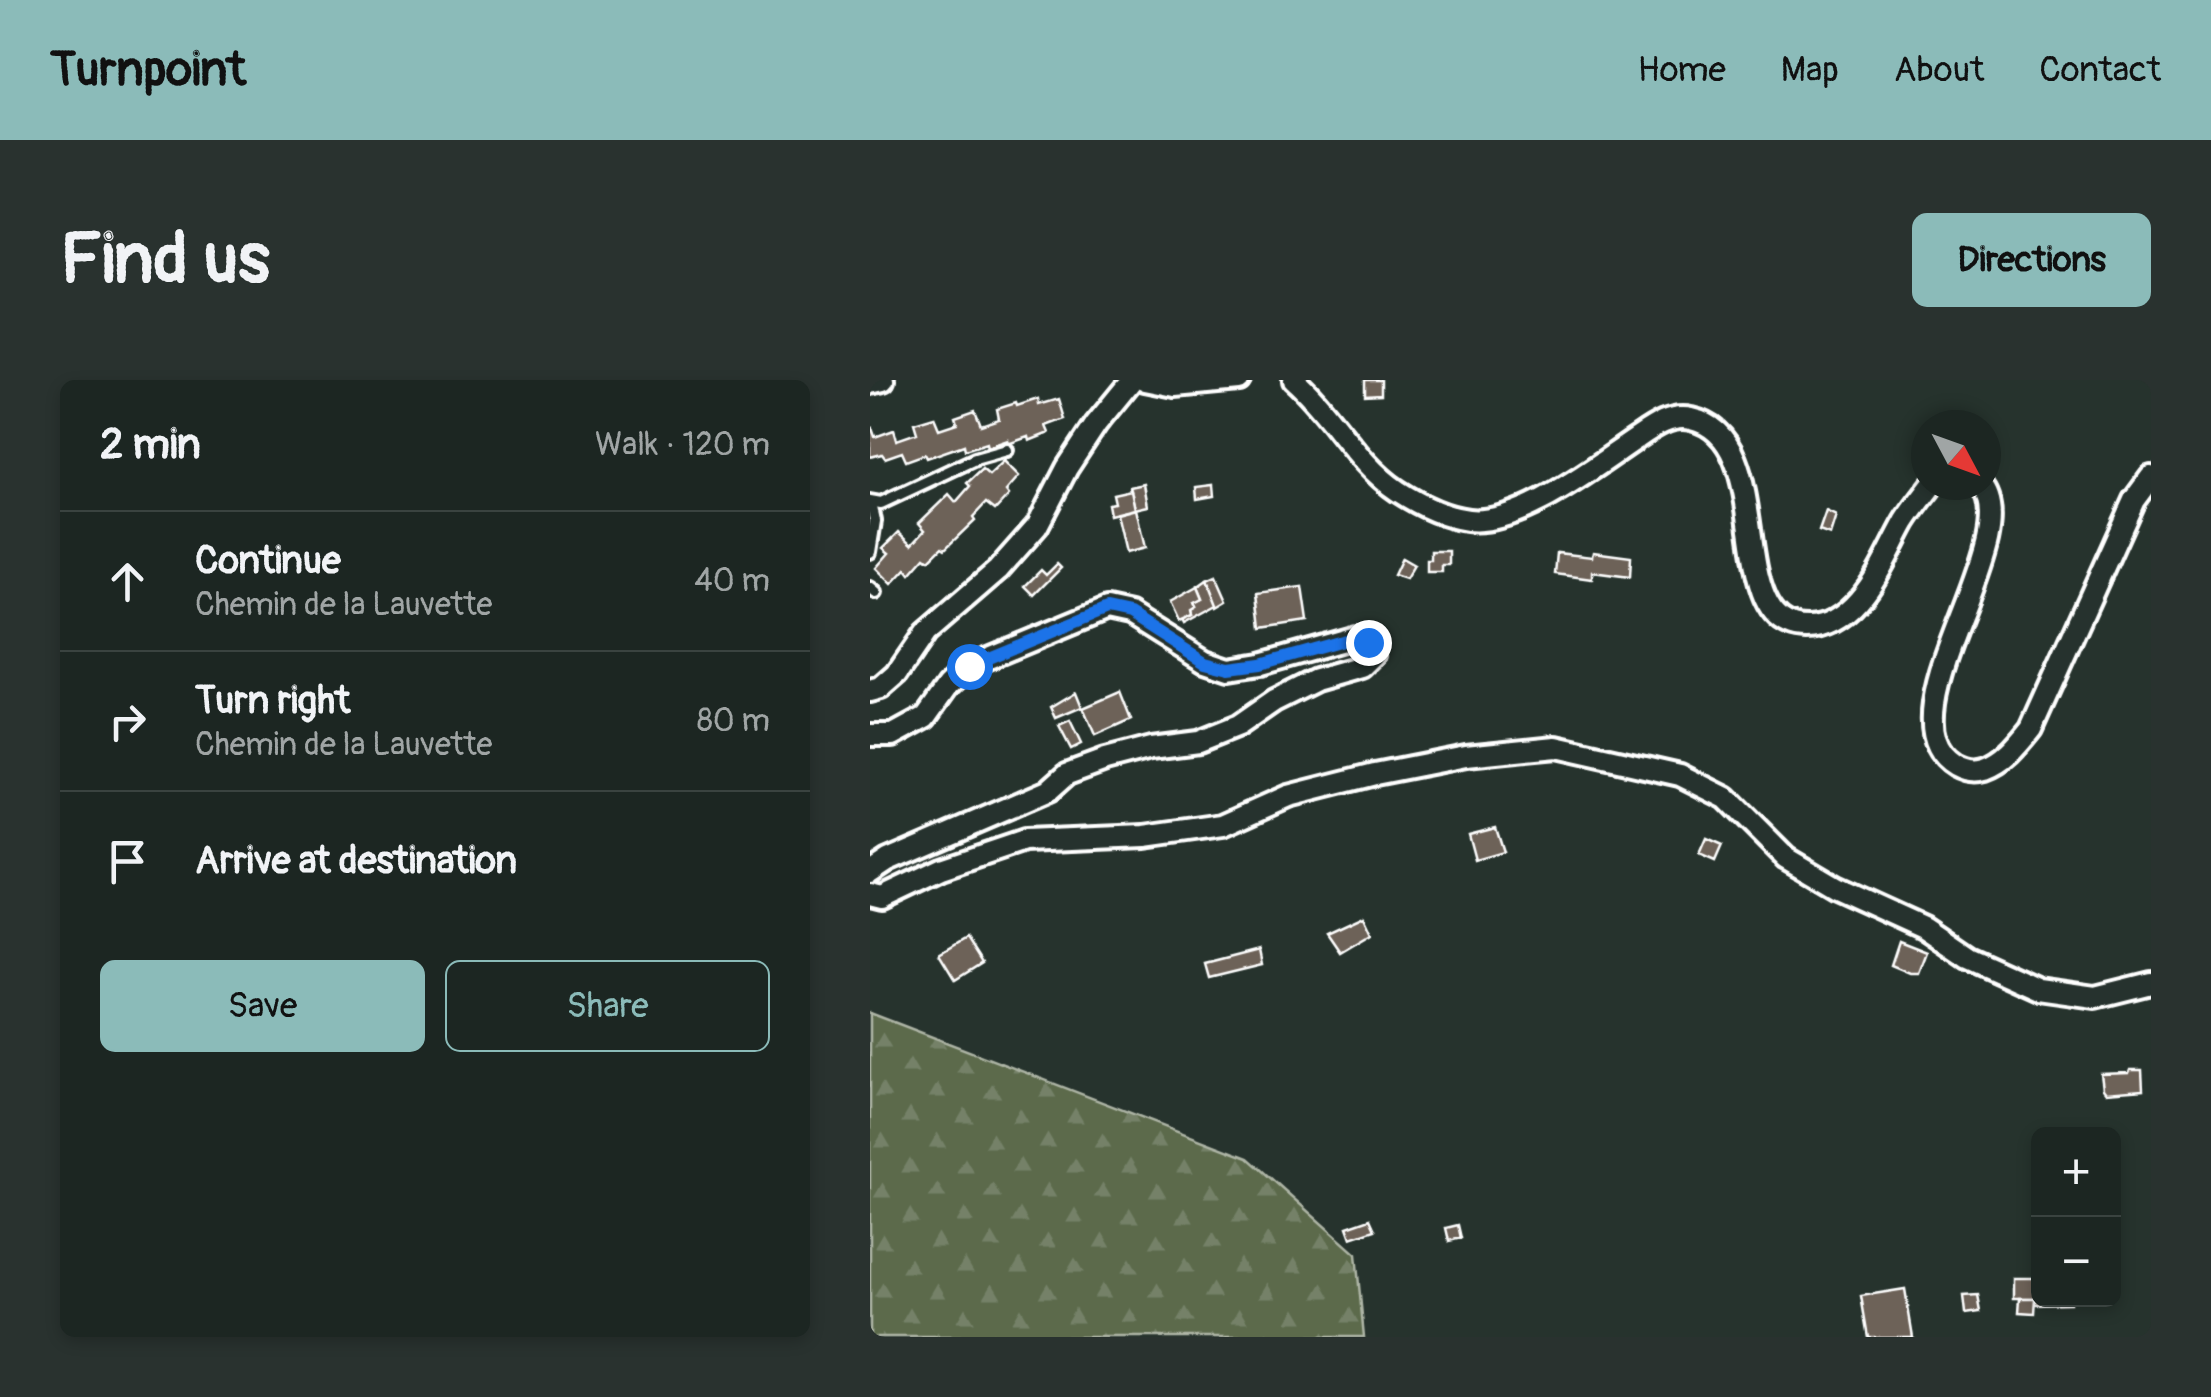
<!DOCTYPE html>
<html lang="en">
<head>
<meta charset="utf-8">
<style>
	body { margin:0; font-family:Pangolin,sans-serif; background:#29322f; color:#f1f3f6 }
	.controls { position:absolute; right:30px; bottom:30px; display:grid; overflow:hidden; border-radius:15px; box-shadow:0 5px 15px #0003 }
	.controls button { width:90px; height:90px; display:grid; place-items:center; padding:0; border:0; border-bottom:2px solid #3a4340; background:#1c2622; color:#f1f3f6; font:50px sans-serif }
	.compass { position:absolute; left:1041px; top:30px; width:90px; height:90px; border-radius:50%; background:#1c2622; box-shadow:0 5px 15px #0003; rotate:131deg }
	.stop { position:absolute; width:30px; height:30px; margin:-22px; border:8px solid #1a73e8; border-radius:50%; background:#fff }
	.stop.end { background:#1a73e8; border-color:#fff; box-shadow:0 2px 10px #0008 }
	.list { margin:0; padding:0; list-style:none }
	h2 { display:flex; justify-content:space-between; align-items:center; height:130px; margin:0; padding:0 40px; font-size:42px }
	h2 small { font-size:32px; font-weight:400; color:#a0a5a5 }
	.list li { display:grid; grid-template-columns:65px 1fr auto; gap:30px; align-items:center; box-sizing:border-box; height:140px; padding:0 40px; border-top:2px solid #3a4340 }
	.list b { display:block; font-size:38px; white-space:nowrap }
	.list p { margin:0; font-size:32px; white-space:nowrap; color:#a0a5a5 }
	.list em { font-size:32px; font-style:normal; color:#a0a5a5 }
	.actions { display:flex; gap:20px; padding:30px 40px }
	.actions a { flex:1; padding:22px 0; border:2px solid #8bbbb9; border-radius:15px; text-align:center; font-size:35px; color:#8bbbb9 }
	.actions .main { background:#8bbbb9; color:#111 }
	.icon { flex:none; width:55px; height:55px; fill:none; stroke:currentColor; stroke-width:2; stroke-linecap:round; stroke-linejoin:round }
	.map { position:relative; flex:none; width:1281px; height:957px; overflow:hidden; border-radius:15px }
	header { display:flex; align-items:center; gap:60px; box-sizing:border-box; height:140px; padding:0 50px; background:#8bbbb9; color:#111 }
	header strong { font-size:48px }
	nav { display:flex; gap:55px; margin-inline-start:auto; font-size:35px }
	.intro { display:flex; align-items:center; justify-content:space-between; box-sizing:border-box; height:240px; padding:0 60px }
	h1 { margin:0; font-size:70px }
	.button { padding:25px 45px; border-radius:15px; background:#8bbbb9; color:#111; font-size:35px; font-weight:700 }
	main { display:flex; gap:60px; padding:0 60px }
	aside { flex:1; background:#1c2622; border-radius:15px; box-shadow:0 5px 15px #0003 }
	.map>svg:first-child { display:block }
	.forest { fill:url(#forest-firs); stroke:#aeb5a6; stroke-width:2.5 }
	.building { fill:#6d6258; stroke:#fff; stroke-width:2.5 }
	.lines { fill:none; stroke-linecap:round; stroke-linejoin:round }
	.service-casing { stroke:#fff; stroke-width:18 }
	.minor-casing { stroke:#fff; stroke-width:28 }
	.service { stroke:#26332d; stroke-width:10 }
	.minor { stroke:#26332d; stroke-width:20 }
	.route { stroke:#1a73e8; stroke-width:12 }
</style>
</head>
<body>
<header>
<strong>Turnpoint</strong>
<nav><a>Home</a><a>Map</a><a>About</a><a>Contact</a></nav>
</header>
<div class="intro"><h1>Find us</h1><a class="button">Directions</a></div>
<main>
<aside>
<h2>2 min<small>Walk · 120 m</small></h2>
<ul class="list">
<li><svg class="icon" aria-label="ahead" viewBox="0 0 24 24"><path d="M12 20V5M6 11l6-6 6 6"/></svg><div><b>Continue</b><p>Chemin de la Lauvette</p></div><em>40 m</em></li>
<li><svg class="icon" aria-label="right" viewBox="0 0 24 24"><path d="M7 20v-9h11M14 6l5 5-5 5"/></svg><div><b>Turn right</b><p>Chemin de la Lauvette</p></div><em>80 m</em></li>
<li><svg class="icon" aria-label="arrive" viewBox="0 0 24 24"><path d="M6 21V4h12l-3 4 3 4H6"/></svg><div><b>Arrive at destination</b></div></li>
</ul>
<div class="actions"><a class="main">Save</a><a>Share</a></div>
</aside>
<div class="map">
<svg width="1281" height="957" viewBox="0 0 1281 957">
	<defs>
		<pattern id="forest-firs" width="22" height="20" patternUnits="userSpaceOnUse" patternTransform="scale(2.5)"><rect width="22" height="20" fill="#5c6b4c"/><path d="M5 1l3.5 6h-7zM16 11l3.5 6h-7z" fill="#748167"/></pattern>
	</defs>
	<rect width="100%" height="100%" fill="#26332d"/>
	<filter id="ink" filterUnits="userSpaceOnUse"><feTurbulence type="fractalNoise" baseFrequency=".01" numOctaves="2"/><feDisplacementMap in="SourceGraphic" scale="20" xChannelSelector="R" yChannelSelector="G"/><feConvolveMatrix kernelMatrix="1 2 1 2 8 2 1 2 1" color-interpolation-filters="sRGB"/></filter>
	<g filter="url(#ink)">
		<polygon class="forest" points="0,633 378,778 486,874 494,957 0,957"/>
		<g class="building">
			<polygon points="495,0 511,0 511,14 495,15"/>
			<polygon points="168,19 169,25 189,19 195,39 176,46 179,53 159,61 158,57 138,64 138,60 118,67 117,63 95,70 94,65 57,78 55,74 36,81 32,72 15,78 12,74 0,77 0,49 2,48 5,57 24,50 27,60 47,53 44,43 64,37 69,49 87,43 85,37 105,30 111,45 129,39 127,29 146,23 147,26"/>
			<polygon points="134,81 149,96 136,111 139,115 125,130 116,123 103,137 105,140 75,169 72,167 59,180 55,177 40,194 36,189 22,204 6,188 19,173 13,168 29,152 42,164 55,150 49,143 79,114 86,122 100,106 97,103 112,89 119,95"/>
			<polygon points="274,104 278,126 265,129 260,107"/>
			<polygon points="343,105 344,116 327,119 326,107"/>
			<polygon points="261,110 265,129 240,135 238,124 245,123 243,114"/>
			<polygon points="266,129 275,168 256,173 247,134"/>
			<polygon points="956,131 966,136 960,155 949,151"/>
			<polygon points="561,171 579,171 579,185 572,185 572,192 557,192 557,180 561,180"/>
			<polygon points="723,172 761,177 760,197 722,192 722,199 685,194 687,173 722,177"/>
			<polygon points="532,178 544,185 536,199 524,195"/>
			<polygon points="187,184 191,188 164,215 155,206 171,190 176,195"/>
			<polygon points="346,196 357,221 347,227 337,200"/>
			<polygon points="337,200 347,225 314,243 312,239 322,235 321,230 326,227 324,223 332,219 327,207"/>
			<polygon points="327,207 332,219 324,223 326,227 321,230 322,235 309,241 300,222"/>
			<polygon points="432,207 437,241 392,248 388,213"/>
			<polygon points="206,312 212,327 186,338 181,327"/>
			<polygon points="250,312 261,340 225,356 213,328"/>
			<polygon points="200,341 211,364 201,369 189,346"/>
			<polygon points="625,447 633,472 605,480 598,454"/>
			<polygon points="836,459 852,466 845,482 829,475"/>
			<polygon points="494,536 502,553 470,572 457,553"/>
			<polygon points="96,558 112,583 85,600 69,574"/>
			<polygon points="1029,561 1057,572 1049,593 1040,593 1021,585"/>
			<polygon points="389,570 392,585 339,598 335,584"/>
			<polygon points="1260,690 1272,690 1273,710 1236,713 1233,709 1231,694 1259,693"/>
			<polygon points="500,839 505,850 481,858 477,847"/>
			<polygon points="588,845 591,858 579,861 576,848"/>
			<polygon points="1165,894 1168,894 1168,919 1200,919 1200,923 1165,924 1165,918 1144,918 1144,898 1164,898"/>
			<polygon points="1035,909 1043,957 998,957 991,916"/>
			<polygon points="1108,915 1111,931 1096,933 1094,916"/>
			<polygon points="1150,918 1165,918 1164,933 1149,932"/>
		</g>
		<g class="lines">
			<defs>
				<g id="service">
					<polyline points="0,121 11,123 105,79 137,70"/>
					<polyline points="0,172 5,141 1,122"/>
					<polyline points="0,208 6,213"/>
				</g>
				<g id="minor">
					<polyline points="275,0 305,6 369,0"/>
					<path d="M424,0C462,33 486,83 528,111C548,124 573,137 598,140C650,146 724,87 766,59C782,48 801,34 821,39C911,58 850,247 937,248C958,248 975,236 989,220C1009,197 1020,169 1035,142C1043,129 1053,117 1062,105"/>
					<polyline points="0,3 13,0"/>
					<path d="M1110,105C1159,159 1007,337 1086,385C1095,390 1105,392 1115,389C1135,382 1148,365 1161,349L1264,120L1281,97"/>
					<polyline points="0,311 11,308 27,294 55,253 128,190 167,146 197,88 226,44 262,0"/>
					<polyline points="0,355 23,355 56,337 78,306 99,286 237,229 260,234 335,281 359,289 390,284 486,257 498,262 504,275 492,287 446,300 404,321 368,346 328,362 281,368 235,380 197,394 178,411 18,480 0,492"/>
					<polyline points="0,514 12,517 71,489 154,461 275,456 353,445 418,416 505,394 596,376 686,367 810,395 856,418 916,478 965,507 1053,547 1097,577 1168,609 1225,617 1281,603"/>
				</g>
			</defs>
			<use href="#service" class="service-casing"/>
			<use href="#minor" class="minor-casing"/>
			<use href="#service" class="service"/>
			<use href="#minor" class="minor"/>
		</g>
	</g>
	<g class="lines" filter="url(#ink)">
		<polyline class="route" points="99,286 237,229 260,234 335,282 359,288 390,284 486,257 498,262"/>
	</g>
</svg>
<div class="controls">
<button>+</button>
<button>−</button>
</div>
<svg class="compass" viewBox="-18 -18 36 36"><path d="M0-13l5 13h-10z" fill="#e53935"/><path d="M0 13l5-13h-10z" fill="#a0a5a5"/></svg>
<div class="stop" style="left:99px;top:286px"></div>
<div class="stop end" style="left:498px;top:262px"></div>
</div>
</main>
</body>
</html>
